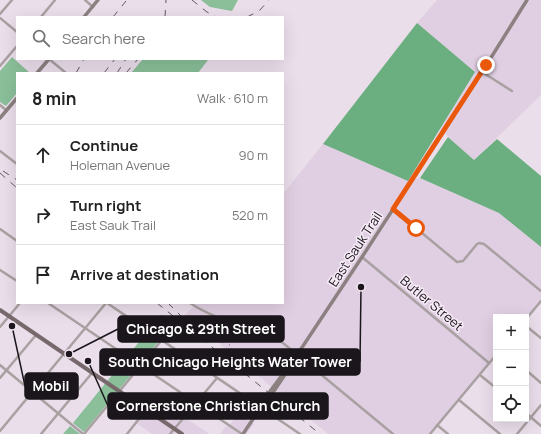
<!DOCTYPE html>
<html lang="en">
<head>
<meta charset="utf-8">
<style>
	body { margin:0; font-family:Manrope,sans-serif; background:#f6f6f6; color:#222 }
	.controls { position:absolute; right:12px; bottom:12px; display:grid; overflow:hidden; border-radius:0px; box-shadow:0 4px 16px #0002 }
	.controls button { width:36px; height:36px; display:grid; place-items:center; padding:0; border:0; border-bottom:1px solid #e0e0e0; background:#fff; color:#222; font:20px sans-serif }
	.stop { position:absolute; width:12px; height:12px; margin:-9px; border:3px solid #ea580c; border-radius:50%; background:#fff }
	.stop.end { background:#ea580c; border-color:#fff; box-shadow:0 1px 4px #0008 }
	.list { margin:0; padding:0; list-style:none }
	h2 { display:flex; justify-content:space-between; align-items:center; height:52px; margin:0; padding:0 16px; font-size:17px }
	h2 small { font-size:13px; font-weight:400; color:#767676 }
	.list li { display:grid; grid-template-columns:26px 1fr auto; gap:12px; align-items:center; box-sizing:border-box; height:60px; padding:0 16px; border-top:1px solid #e0e0e0 }
	.list b { display:block; font-size:15px; white-space:nowrap }
	.list p { margin:0; font-size:13px; white-space:nowrap; color:#767676 }
	.list em { font-size:13px; font-style:normal; color:#767676 }
	.icon { flex:none; width:22px; height:22px; fill:none; stroke:currentColor; stroke-width:2; stroke-linecap:round; stroke-linejoin:round }
	.map { position:relative; flex:none; width:541px; height:434px; overflow:hidden }
	.search { position:absolute; background:#fff; box-shadow:0 4px 16px #0002; left:16px; top:16px; width:268px; height:44px; display:flex; align-items:center; gap:10px; box-sizing:border-box; padding:0 14px; border-radius:0px; color:#767676; font-size:15px }
	.panel { position:absolute; background:#fff; box-shadow:0 4px 16px #0002; left:16px; top:72px; width:268px; height:232px; border-radius:0px }
	.map>svg:first-child { display:block }
	.built { fill:#e0cfe2 }
	.green { fill:#8abf99 }
	.forest { fill:#6bae80 }
	.lines { fill:none; stroke-linecap:round; stroke-linejoin:round }
	.street { stroke:#a8a0a1; stroke-width:2.5 }
	.secondary { stroke:#8c8081; stroke-width:3.5 }
	.primary { stroke:#77696b; stroke-width:4 }
	.rail { stroke:#615a62; stroke-width:1; stroke-dasharray:7 7; stroke-linecap:butt }
	.route { stroke:#ea580c; stroke-width:5 }
	.labels { text-anchor:middle; dominant-baseline:central; stroke-width:3; stroke-linejoin:round; paint-order:stroke }
	.street-label { font-size:13px; fill:#1a161b; stroke:#f7ebf8 }
	.leader { fill:none; stroke:#1a161b; stroke-width:1.5 }
	.callout-dot { fill:#1a161b; stroke:#f7ebf8; stroke-width:1.5 }
	.callout { fill:#1a161b; stroke:#1a161b; stroke-width:1.5 }
	.callout-label { font-size:14px; text-anchor:middle; font-weight:bold; fill:#fff }
</style>
</head>
<body>
<div class="map">
<svg width="541" height="434" viewBox="0 0 541 434">
	<rect width="100%" height="100%" fill="#eadeeb"/>
	<g class="built">
		<polygon points="437,0 541,0 541,95 474,160 440,129 475,72 417,23"/>
		<polygon points="323,144 408,181 420,178 499,213 541,247 541,302 526,320 526,317 496,317 496,356 431,434 328,434 185,315 197,303 283,303 283,194"/>
		<polygon points="154,397 208,433 208,434 152,434 135,422"/>
		<polygon points="237,414 254,424 246,434 220,434 226,426 229,427"/>
	</g>
	<g class="green">
		<polygon points="201,0 238,0 232,11 210,7"/>
		<polygon points="12,57 30,73 17,73 17,93 6,106 0,102 0,71"/>
		<polygon points="143,59 206,59 208,60 198,73 131,73"/>
		<polygon points="161,315 173,324 84,432 73,423"/>
		<polygon points="70,426 80,434 63,434"/>
	</g>
	<g class="forest">
		<polygon points="417,23 475,72 408,181 323,144"/>
		<polygon points="448,137 474,160 497,139 541,176 541,247 499,213 420,178"/>
	</g>
	<g class="lines">
		<g class="street">
			<polyline points="85,0 93,7"/>
			<polyline points="0,14 12,0"/>
			<polyline points="41,17 55,0"/>
			<polyline points="0,18 17,32"/>
			<polyline points="49,59 66,73"/>
			<polyline points="0,66 17,46"/>
			<polyline points="482,72 512,91"/>
			<polyline points="0,105 6,110"/>
			<polyline points="0,151 17,164"/>
			<polyline points="393,209 457,262 463,261 477,244 479,243 484,244 541,291"/>
			<polyline points="0,229 17,241"/>
			<polyline points="362,257 489,363"/>
			<polyline points="0,270 17,281"/>
			<polyline points="48,303 242,434"/>
			<polyline points="107,303 300,434"/>
			<path d="M190,303C219,322 252,327 283,343L393,434"/>
			<polyline points="526,319 541,301"/>
			<polyline points="526,326 541,338"/>
			<polyline points="0,327 20,303"/>
			<polyline points="0,365 83,434"/>
			<polyline points="526,370 541,383"/>
			<polyline points="480,375 496,388"/>
			<polyline points="0,378 36,335"/>
			<polyline points="459,400 500,434"/>
			<polyline points="526,413 541,426"/>
			<polyline points="437,425 448,434"/>
			<polyline points="0,431 106,303"/>
			<polyline points="41,434 92,373"/>
			<polyline points="84,434 161,341"/>
			<polyline points="127,434 146,410"/>
			<polyline points="170,434 217,378"/>
			<polyline points="430,434 496,355"/>
			<polyline points="517,434 541,405"/>
		</g>
		<g class="secondary">
			<polyline points="84,17 98,0"/>
			<polyline points="37,73 49,59"/>
			<polyline points="0,118 17,98"/>
			<polyline points="261,407 264,406 286,373 288,368"/>
			<polyline points="243,434 261,407 262,404 268,394 297,355 362,257 482,72 527,0"/>
		</g>
		<polyline class="primary" points="0,310 182,434"/>
		<g class="rail">
			<polyline points="192,0 207,12 216,17"/>
			<polyline points="113,17 126,1"/>
			<polyline points="165,17 166,0"/>
			<polyline points="247,17 259,11 269,0"/>
			<polyline points="76,73 84,59"/>
			<polyline points="104,73 115,59"/>
			<polyline points="117,73 126,59"/>
			<polyline points="126,73 138,59"/>
			<polyline points="3,171 17,180"/>
			<polyline points="0,173 17,188"/>
			<polyline points="157,303 320,434"/>
			<polyline points="168,303 181,316"/>
			<polyline points="203,335 230,345"/>
		</g>
	</g>
	<g class="lines">
		<polyline class="route" points="416,228 393,209 486,65"/>
	</g>
	<g class="labels">
		<g class="street-label">
			<text transform="translate(355 249) rotate(-57)">East Sauk Trail</text>
			<text transform="translate(432 303) rotate(40)">Butler Street</text>
		</g>
	</g>
	<path class="leader" d="M69 354L118 329M361 287L360 362M12 326L25 386M88 361L108 406"/>
	<g class="callout-dot">
		<circle cx="69" cy="354" r="4"/>
		<circle cx="361" cy="287" r="4"/>
		<circle cx="12" cy="326" r="4"/>
		<circle cx="88" cy="361" r="4"/>
	</g>
	<g class="callout">
		<rect x="118" y="316" width="166" height="26" rx="4"/>
		<rect x="100" y="349" width="260" height="26" rx="4"/>
		<rect x="25" y="373" width="53" height="26" rx="4"/>
		<rect x="108" y="393" width="220" height="26" rx="4"/>
	</g>
	<g class="callout-label">
		<text x="201" y="334">Chicago &amp; 29th Street</text>
		<text x="230" y="367">South Chicago Heights Water Tower</text>
		<text x="51" y="391">Mobil</text>
		<text x="218" y="411">Cornerstone Christian Church</text>
	</g>
</svg>
<div class="controls">
<button>+</button>
<button>−</button>
<button><svg class="icon" aria-label="locate" viewBox="0 0 24 24"><circle cx="12" cy="12" r="6"/><path d="M12 2v4M12 18v4M2 12h4M18 12h4"/></svg></button>
</div>
<div class="stop" style="left:416px;top:228px"></div>
<div class="stop end" style="left:486px;top:65px"></div>
<div class="search"><svg class="icon" aria-label="search" viewBox="0 0 24 24"><circle cx="10" cy="10" r="6"/><path d="M15 15l6 6"/></svg>Search here</div>
<section class="panel">
<h2>8 min<small>Walk · 610 m</small></h2>
<ul class="list">
<li><svg class="icon" aria-label="ahead" viewBox="0 0 24 24"><path d="M12 20V5M6 11l6-6 6 6"/></svg><div><b>Continue</b><p>Holeman Avenue</p></div><em>90 m</em></li>
<li><svg class="icon" aria-label="right" viewBox="0 0 24 24"><path d="M7 20v-9h11M14 6l5 5-5 5"/></svg><div><b>Turn right</b><p>East Sauk Trail</p></div><em>520 m</em></li>
<li><svg class="icon" aria-label="arrive" viewBox="0 0 24 24"><path d="M6 21V4h12l-3 4 3 4H6"/></svg><div><b>Arrive at destination</b></div></li>
</ul>
</section>
</div>
</body>
</html>
